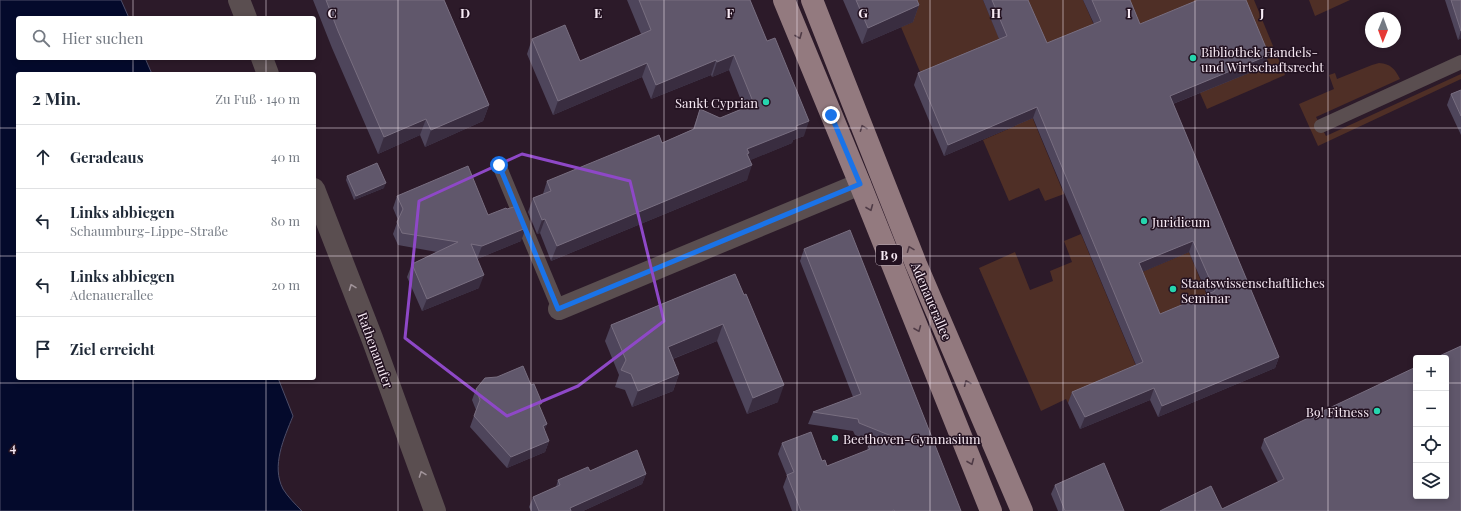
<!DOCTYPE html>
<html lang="de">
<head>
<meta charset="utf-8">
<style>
	body { margin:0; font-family:"Playfair Display",serif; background:#f6f6f7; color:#1f2937 }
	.controls { position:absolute; right:12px; bottom:12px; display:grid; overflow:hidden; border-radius:4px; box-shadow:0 2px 6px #0003 }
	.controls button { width:36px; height:36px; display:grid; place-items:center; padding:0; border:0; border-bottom:1px solid #e0e1e3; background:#fff; color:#1f2937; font:20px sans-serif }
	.compass { position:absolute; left:1365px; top:12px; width:36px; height:36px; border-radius:50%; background:#fff; box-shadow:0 2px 6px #0003; rotate:181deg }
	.stop { position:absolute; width:12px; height:12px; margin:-9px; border:3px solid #1a73e8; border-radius:50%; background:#fff }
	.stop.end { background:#1a73e8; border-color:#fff; box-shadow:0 1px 4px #0008 }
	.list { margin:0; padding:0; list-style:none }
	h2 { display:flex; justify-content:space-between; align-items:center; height:52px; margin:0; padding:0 16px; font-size:17px }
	h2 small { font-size:13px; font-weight:400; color:#747a83 }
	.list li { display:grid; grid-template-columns:26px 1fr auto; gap:12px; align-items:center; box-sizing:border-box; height:64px; padding:0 16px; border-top:1px solid #e0e1e3 }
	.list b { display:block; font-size:15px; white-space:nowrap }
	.list p { margin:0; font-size:13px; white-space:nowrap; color:#747a83 }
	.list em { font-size:13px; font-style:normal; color:#747a83 }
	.icon { flex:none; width:22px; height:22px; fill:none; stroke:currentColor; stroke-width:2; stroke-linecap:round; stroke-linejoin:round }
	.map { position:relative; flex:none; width:1461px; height:511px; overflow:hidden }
	.search { position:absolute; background:#fff; box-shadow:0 2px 6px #0003; left:16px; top:16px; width:300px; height:44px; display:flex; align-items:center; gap:10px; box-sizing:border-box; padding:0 14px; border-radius:4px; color:#747a83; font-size:15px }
	.panel { position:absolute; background:#fff; box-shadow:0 2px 6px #0003; left:16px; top:72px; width:300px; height:308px; border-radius:4px }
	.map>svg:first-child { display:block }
	.green { fill:#4f2f26 }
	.water { fill:#040a2c; stroke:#4d4d68 }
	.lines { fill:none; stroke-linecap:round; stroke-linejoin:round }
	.service { stroke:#5a4e50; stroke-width:14 }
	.minor { stroke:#5a4e50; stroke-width:22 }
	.primary { stroke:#937a7f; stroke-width:22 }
	.wall { fill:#4e455b; fill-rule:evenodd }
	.shaded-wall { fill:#392d40 }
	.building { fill:#60576b; stroke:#786e80; fill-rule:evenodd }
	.oneway { stroke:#4f3b46 }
	.oneway2 { stroke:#a1949a }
	.route { stroke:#1a73e8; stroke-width:5 }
	.marked { fill:none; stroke:#8e48c7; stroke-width:3; stroke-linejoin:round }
	.grid { fill:none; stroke:#f7eaf4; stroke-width:1; stroke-opacity:0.55 }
	.poi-dot { fill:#26d5ae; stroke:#221120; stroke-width:1.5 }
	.labels { text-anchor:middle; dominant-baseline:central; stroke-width:3; stroke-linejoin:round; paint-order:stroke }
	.shield { fill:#221120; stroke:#b7a9b4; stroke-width:1 }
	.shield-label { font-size:12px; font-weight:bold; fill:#f7eaf4 }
	.poi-label { font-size:13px; fill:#f7eaf4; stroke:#221120; text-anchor:start }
	.street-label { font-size:13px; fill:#f7eaf4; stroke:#221120 }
	.grid-label { font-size:13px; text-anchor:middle; font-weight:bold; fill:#f7eaf4; stroke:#221120; stroke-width:3; stroke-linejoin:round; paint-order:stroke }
</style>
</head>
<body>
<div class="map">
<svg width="1461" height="511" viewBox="0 0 1461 511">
	<rect width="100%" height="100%" fill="#2c1a29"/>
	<g class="green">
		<polygon points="903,0 983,0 1012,69 924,81 901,27 913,22"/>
		<polygon points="1019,0 1083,0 1097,32 1042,55"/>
		<polygon points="1121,0 1222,0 1136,36"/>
		<polygon points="1237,0 1254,0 1285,75 1207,109 1200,93"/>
		<polygon points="1309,0 1350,0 1315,16"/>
		<path d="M1379,63C1391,64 1395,69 1400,79L1316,117L1326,136L1461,74V79L1318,146L1299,104L1334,89L1329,75L1335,73L1337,79L1372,65Z"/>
		<polygon points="1026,102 1064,194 1045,201 1039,188 1009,201 983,140 1015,126"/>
		<polygon points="1081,234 1139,373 1068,403 1066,399 1041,411 979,268 1015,252 1030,290 1053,281 1050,271 1072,262 1064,241"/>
		<polygon points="1189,252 1210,303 1156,326 1135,275"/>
	</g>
	<path class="water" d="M0,0H121L129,18H18V58H145L152,74H18V378H278L293,416C284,438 271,466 283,489C288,497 295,504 302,511H0Z"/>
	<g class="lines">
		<g class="service">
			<polyline points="1321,126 1461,62"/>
			<polyline points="499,165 559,309"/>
		</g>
		<g class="minor">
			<polyline points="239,0 246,18"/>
			<polyline points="262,58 268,74"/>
			<polyline points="314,189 372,338 435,511"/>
			<polyline points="559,309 860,184"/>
		</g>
		<g class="primary">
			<polyline points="784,0 860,184 991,511"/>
			<polyline points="812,0 916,264 1022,511"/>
		</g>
	</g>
	<g class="wall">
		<polygon points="313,0 444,0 489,105 483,121 425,147 420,135 378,154 332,48"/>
		<polygon points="627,0 750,0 804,136 793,140 792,143 750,160 747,180 551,261 540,233 537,234 528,212 533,198 543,194 547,181 662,143 693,129 700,109 720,118 744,108 729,70 712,77 711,75 651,99 642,77 553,115 527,54 532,39 580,61 641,34"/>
		<polygon points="843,0 917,0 919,5 913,22 862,44"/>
		<path d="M983,0H1028L1047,43L1094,24L1083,0H1130L1140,24L1269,55L1264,67L1173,104L1279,357L1275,368L1158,417L1150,400L1080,429L1068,403L1072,392L1136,365L1033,118L944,156L914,85L918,73L999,39ZM1189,252L1207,294L1160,314L1142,272Z"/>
		<polygon points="1445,0 1461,0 1461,38 1458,40"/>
		<polygon points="1461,90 1461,135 1447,105 1451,94"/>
		<polygon points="347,176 384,188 354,200 346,180"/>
		<polygon points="397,196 488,215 521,241 477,259 479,288 422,311 407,277 412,264 437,252 398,245 393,234 398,220 393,208"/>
		<polygon points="804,249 961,511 792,511 783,487 787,476 778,454 782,443 822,461 827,466 867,451 868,446 875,443 855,435 853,431 808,424 813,412 853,397 800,261"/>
		<polygon points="735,274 778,402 747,414 717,341 673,359 679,374 673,391 632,407 625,390 615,387 619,375 605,341 611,325"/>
		<polygon points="476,389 540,408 547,424 544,430 549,441 545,452 507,468 470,427 476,410 472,400"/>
		<polygon points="1264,439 1461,511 1222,509 1278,482 1261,448"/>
		<polygon points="590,471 646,474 642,484 583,511 531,511 529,507 533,497 556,487 558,480"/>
		<polygon points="1055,485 1124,511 1058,511 1051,494"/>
	</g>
	<g class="shaded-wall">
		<polygon points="919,5 913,22 862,44 868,28"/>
		<polygon points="1461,31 1461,38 1458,40"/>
		<polygon points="734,55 729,70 712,77 717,62"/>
		<polygon points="1269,55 1264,67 1165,107 1170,96"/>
		<polygon points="716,60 711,75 651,99 656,85"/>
		<polygon points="647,63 642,77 553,115 558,101"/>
		<polygon points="489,105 483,121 425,147 431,130"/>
		<polygon points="1037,107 1033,118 944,156 948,145"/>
		<polygon points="426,119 420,135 378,154 384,137"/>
		<polygon points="809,121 804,136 793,140 792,143 746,162 747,149 796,126"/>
		<polygon points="752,165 747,180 551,261 557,246"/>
		<polygon points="386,183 384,188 354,200 356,196"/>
		<polygon points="545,219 540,233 537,234 542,220"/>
		<polygon points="526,228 521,241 477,259 482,246"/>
		<polygon points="1193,241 1189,252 1135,275 1139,263"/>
		<polygon points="484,275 479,288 422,311 427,299"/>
		<polygon points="723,324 717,341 662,363 668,347"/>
		<polygon points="1279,357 1275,368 1158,417 1162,406"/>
		<polygon points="679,374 673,391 632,407 638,391"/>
		<polygon points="784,385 778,402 747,414 753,398"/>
		<polygon points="1154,388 1150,400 1080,429 1085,417"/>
		<polygon points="547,424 543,434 543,426"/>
		<polygon points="549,441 545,452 507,468 511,457"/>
		<polygon points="646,474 642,484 583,511 569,511 570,508"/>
	</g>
	<g class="building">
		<polygon points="326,0 444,0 489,105 431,130 426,119 384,137 338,31"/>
		<polygon points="639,0 750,0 767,41 775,38 809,121 796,126 797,129 747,149 749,153 747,154 752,165 557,246 545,219 542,220 533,198 551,191 547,181 659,135 662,143 694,129 700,109 720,118 754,104 734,55 717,62 716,60 656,85 647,63 558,101 532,39 565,25 580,61 651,30"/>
		<polygon points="856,0 917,0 919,5 868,28"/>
		<path d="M992,0H1028L1047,43L1101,21L1092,0H1130L1140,24L1198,0H1246L1269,55L1170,96L1279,357L1162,406L1154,388L1085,417L1072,392L1143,362L1037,107L948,145L918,73L1007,36ZM1193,241L1215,291L1160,314L1139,263Z"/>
		<polygon points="1451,0 1461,0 1461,31"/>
		<polygon points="1461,90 1461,116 1451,94"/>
		<polygon points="377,163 386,183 356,196 347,176"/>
		<polygon points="468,166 488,215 506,208 507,209 517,206 526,228 482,246 471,244 484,275 427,299 412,264 458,242 402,233 397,222 403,209 397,196"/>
		<polygon points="850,230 961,511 895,511 894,510 892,511 801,511 787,475 794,472 782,443 811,432 822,461 825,460 827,466 870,449 868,446 894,437 859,423 858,419 813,412 861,394 804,249"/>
		<polygon points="735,274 744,295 746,294 784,385 753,398 723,324 668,347 679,374 638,391 631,374 621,370 626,360 611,325"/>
		<polygon points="1461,346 1461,511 1160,511 1211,486 1222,509 1284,479 1264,439 1416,367 1416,496 1446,496 1446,358 1435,358"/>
		<polygon points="523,366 531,385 534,384 542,403 539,405 547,424 543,426 549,441 511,457 474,416 480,400 476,389 485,378 497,377"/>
		<polygon points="637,450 646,474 570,508 571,511 539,511 533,497 560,485 558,480 588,467 590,471"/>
		<polygon points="1104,463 1124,511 1065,511 1055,485"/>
	</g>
	<defs><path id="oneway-chevron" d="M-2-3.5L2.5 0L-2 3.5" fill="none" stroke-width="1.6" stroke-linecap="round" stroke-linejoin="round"/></defs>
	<g class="oneway">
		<use href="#oneway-chevron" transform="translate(799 36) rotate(68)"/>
		<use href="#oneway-chevron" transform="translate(863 128) rotate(-111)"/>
		<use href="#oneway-chevron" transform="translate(870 208) rotate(68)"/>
		<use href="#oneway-chevron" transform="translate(910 249) rotate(-111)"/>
		<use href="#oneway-chevron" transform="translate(918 329) rotate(68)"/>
		<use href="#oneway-chevron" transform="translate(967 383) rotate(-113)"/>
		<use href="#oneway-chevron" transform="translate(971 462) rotate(68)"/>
	</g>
	<g class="oneway2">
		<use href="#oneway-chevron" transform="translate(352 287) rotate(-111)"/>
		<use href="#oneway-chevron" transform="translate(422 474) rotate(-110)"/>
	</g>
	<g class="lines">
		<polyline class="route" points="499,165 558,309 860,184 831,115"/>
	</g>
	<path class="marked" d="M522,154L630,181L664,321L578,386L507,416L405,338L419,201Z"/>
	<path class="grid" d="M133,0V18M266,0V18M398,0V511M531,0V511M664,0V511M797,0V511M930,0V511M1063,0V511M1195,0V511M1328,0V511M133,58V74M266,58V74M0,128H18M314,128H1461M0,256H18M314,256H1461M133,378V511M266,378V511M0,383H1416M1446,383H1461"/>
	<g class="poi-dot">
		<circle cx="1193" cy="58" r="4"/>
		<circle cx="766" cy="102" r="4"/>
		<circle cx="1144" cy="221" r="4"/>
		<circle cx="1173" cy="289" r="4"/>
		<circle cx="1377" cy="411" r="4"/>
		<circle cx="835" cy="438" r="4"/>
	</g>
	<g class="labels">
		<rect class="shield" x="876" y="245" width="26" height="20" rx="3"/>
		<g class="shield-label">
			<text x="889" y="255">B 9</text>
		</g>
		<g class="poi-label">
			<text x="1201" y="51">Bibliothek Handels-<tspan x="1201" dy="15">und Wirtschaftsrecht</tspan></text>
			<text x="758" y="102" text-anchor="end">Sankt Cyprian</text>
			<text x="1152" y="221">Juridicum</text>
			<text x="1181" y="282">Staatswissenschaftliches<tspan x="1181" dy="15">Seminar</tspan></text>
			<text x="1369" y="411" text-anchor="end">B9! Fitness</text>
			<text x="843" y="438">Beethoven-Gymnasium</text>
		</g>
		<g class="street-label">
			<text transform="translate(932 301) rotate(67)">Adenauerallee</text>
			<text transform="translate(376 350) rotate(70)">Rathenauufer</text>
		</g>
	</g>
	<g class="grid-label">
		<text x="332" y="18">C</text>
		<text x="465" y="18">D</text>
		<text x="598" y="18">E</text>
		<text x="730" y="18">F</text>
		<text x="863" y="18">G</text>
		<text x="996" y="18">H</text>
		<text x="1129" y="18">I</text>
		<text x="1262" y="18">J</text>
		<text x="13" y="452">4</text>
	</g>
</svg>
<div class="controls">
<button>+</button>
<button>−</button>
<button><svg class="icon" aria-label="locate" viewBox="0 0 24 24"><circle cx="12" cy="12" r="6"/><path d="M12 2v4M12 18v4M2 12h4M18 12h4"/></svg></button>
<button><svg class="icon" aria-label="layers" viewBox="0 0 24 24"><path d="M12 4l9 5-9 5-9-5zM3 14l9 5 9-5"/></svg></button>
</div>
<svg class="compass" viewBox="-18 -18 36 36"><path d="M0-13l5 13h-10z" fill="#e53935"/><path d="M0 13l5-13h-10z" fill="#747a83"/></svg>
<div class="stop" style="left:499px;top:165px"></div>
<div class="stop end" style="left:831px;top:115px"></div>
<div class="search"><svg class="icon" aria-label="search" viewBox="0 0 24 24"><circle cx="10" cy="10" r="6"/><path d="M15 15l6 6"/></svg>Hier suchen</div>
<section class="panel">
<h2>2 Min.<small>Zu Fuß · 140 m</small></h2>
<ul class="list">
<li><svg class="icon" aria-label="ahead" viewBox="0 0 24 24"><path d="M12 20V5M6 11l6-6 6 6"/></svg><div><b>Geradeaus</b></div><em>40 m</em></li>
<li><svg class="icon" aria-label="left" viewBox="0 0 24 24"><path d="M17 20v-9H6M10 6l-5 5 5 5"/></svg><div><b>Links abbiegen</b><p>Schaumburg-Lippe-Straße</p></div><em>80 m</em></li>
<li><svg class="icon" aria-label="left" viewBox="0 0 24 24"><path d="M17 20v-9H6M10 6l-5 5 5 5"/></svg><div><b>Links abbiegen</b><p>Adenauerallee</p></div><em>20 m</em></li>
<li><svg class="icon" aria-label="arrive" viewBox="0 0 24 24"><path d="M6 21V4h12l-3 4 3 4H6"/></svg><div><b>Ziel erreicht</b></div></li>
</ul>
</section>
</div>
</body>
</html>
